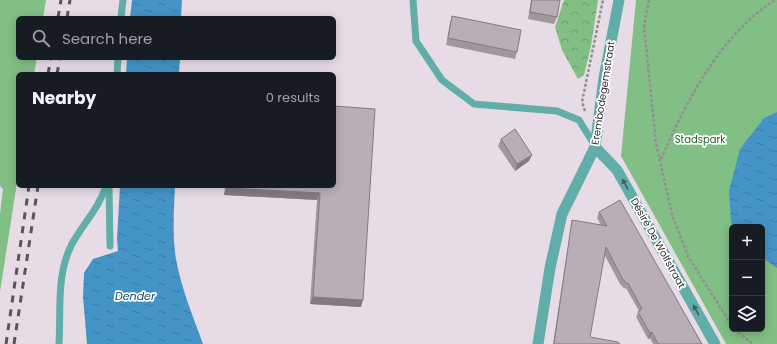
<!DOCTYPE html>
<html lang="en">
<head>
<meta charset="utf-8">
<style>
	body { margin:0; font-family:Poppins,sans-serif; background:#20242c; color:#f1f3f6 }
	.controls { position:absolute; right:12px; bottom:12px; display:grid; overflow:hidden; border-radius:6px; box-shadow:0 2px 10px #0003 }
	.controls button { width:36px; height:36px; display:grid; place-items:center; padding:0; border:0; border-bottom:1px solid #363941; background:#171b24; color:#f1f3f6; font:20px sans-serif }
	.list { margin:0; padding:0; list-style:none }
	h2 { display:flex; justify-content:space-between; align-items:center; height:52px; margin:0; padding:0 16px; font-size:17px }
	h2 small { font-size:13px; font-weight:400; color:#9ea1a6 }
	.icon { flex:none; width:22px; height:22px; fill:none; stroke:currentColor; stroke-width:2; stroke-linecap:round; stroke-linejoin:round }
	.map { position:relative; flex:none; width:777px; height:344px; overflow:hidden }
	.search { position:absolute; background:#171b24; box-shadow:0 2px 10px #0003; left:16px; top:16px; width:320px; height:44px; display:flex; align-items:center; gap:10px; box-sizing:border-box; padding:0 14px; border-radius:6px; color:#9ea1a6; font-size:15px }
	.panel { position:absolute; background:#171b24; box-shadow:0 2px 10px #0003; left:16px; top:72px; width:320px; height:116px; border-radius:6px }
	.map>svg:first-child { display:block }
	.green { fill:#81bf85; fill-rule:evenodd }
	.forest { fill:url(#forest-crowns) }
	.water { fill:url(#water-ripples) }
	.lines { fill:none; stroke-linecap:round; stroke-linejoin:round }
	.path { stroke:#948c93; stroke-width:2.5; stroke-dasharray:3 2; stroke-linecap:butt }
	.service { stroke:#60ada9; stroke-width:7 }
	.minor { stroke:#60ada9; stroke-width:11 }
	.rail { stroke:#5a545a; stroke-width:3; stroke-dasharray:7 7; stroke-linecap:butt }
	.wall { fill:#9f969e }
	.shaded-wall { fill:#827a81 }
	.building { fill:#b9aeb8; stroke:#827a81 }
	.oneway { fill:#435f60 }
	.labels { text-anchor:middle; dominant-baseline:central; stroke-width:3.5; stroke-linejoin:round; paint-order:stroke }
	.street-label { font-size:10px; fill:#2f2b2f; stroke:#fff }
	.park-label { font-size:10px; fill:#1f622a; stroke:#fff }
	.water-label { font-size:11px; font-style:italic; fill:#064769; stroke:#fff }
</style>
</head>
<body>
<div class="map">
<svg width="777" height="344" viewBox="0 0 777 344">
	<defs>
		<pattern id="forest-crowns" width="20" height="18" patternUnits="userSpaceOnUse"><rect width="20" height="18" fill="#81bf85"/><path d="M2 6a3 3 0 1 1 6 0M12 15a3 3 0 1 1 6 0" fill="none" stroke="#6a9b6d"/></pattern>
		<pattern id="water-ripples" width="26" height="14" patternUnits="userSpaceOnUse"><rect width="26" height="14" fill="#4594c8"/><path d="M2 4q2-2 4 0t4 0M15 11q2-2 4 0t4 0" fill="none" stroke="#3a79a3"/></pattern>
	</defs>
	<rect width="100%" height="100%" fill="#e7dce6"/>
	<g class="green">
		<polygon points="0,0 46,0 43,18 18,18 18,58 37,58 34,74 18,74 18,176 0,292 0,214 3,189 0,186"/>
		<path d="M636,0H777V344H726L621,156ZM732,227H762V329H732Z"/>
	</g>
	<polygon class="forest" points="564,0 598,0 591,46 584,75 578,79 562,50 555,27"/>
	<g class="water">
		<polygon points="132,0 182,0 181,18 130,18"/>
		<polygon points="127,58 180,58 179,74 126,74"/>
		<polygon points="777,112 777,268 762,257 762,227 734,227 731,222 729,191 740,149 764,118"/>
		<path d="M120,186H175C174,210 172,235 176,259C181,288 193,316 203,344H87L83,297L84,273L93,259L118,251L117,239Z"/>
	</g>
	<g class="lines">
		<g class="path">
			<polyline points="649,0 644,26 656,143 672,215 688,256 732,326"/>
			<polyline points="585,111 582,102 603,0"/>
			<path d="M661,159C686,102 720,35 775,0"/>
			<polyline points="734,329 753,344"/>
		</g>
		<g class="service">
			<polyline points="413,0 416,41 442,80 474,104 557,111 579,120 595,146"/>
			<polyline points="121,18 123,0"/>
			<polyline points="117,74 118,58"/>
			<polyline points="109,186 110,246"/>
			<path d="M59,344C61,311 56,274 72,244C83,224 99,208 106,186"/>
		</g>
		<g class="minor">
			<polyline points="595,147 617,170 715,344"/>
			<polyline points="538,344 550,268 562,214 595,147 604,78 619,0"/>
		</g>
		<g class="rail">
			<polyline points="58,18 61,0"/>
			<polyline points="67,18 70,0"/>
			<polyline points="48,74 51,58"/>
			<polyline points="57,74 60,58"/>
			<polyline points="6,344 29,186"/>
			<polyline points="14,344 38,186"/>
		</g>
	</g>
	<g class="wall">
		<polygon points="531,0 560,0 557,17 554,24 528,19"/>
		<polygon points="452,16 517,52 515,59 446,45 450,23"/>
		<polygon points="501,139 529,161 515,171 498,146"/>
		<polygon points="225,186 334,186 361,307 310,304 317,200 224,195"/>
		<polygon points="599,212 702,344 653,344 650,338 648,339 636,317 639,311 626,288 625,289 620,284 604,254 590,337 620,344 553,344 571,226 572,220 601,225 597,218"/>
	</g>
	<g class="shaded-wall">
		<polygon points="532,155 529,161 515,171 517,164"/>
		<polygon points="226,188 320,193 317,200 224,195"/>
		<polygon points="313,297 363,300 361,307 310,304"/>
		<polygon points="652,332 650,338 648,339 650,333"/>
	</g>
	<g class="building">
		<polygon points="532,0 560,0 557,17 530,12"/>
		<polygon points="452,16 521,30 517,52 448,38"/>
		<polygon points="334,106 375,109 363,300 313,297 320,193 226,188 227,186 334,186"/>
		<polygon points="515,129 532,155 517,164 501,139"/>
		<polygon points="620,200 702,344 658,344 652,332 650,333 638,312 642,309 628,283 627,284 622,278 606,247 590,337 618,342 620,344 554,344 572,220 607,226 599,212"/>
	</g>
	<defs><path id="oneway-solid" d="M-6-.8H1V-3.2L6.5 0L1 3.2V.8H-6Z"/></defs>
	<g class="oneway">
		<use href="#oneway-solid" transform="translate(625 184) rotate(-119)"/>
		<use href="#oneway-solid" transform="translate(696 310) rotate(-119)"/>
	</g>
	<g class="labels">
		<g class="street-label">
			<text transform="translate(603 93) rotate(-81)">Erembodegemstraat</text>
			<text transform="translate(658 243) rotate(61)">Désiré De Wolfstraat</text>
		</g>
		<g class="park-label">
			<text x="700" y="139">Stadspark</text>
		</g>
		<g class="water-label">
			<text x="135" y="296">Dender</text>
		</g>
	</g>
</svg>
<div class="controls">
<button>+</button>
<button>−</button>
<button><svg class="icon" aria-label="layers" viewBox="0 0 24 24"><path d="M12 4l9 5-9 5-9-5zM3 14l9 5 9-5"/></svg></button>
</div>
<div class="search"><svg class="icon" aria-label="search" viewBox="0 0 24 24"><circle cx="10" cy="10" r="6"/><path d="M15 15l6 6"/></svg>Search here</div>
<section class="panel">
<h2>Nearby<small>0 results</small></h2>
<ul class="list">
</ul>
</section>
</div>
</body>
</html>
